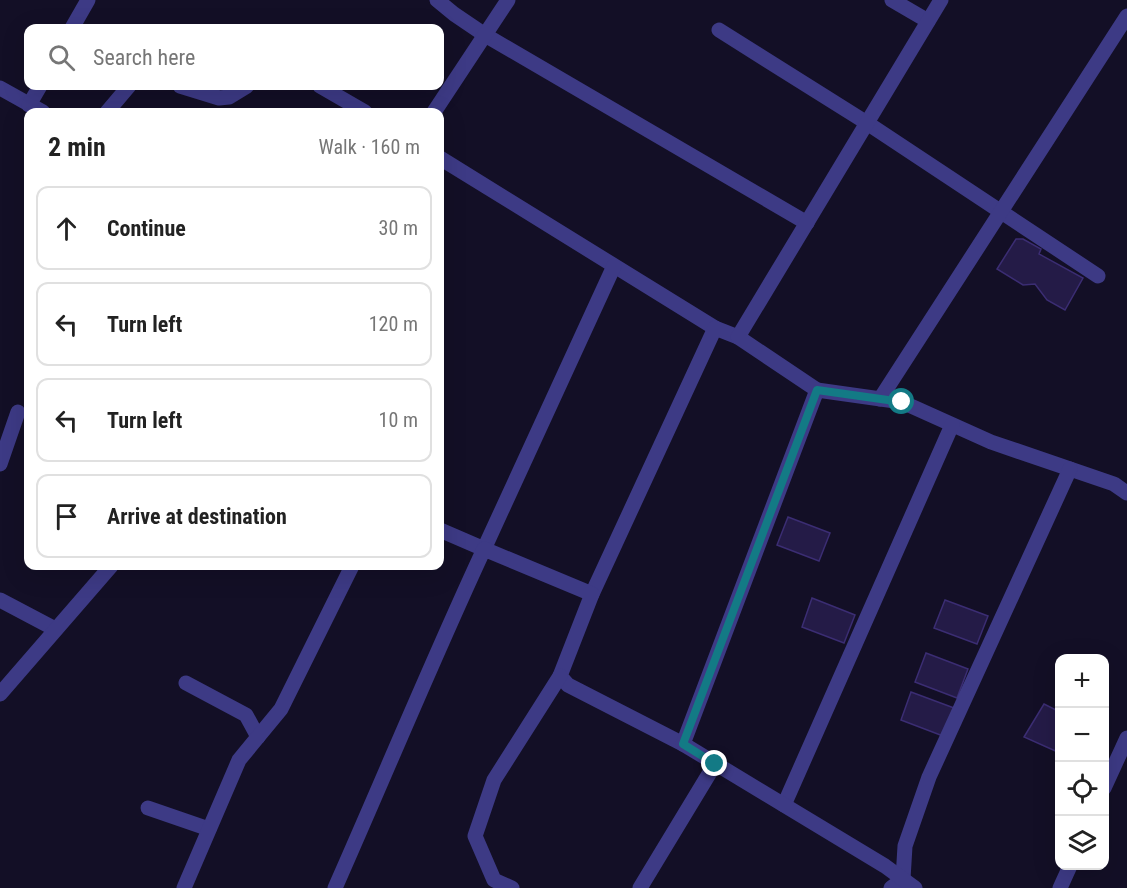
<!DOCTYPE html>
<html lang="en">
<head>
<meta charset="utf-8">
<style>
	body { margin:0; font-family:"Roboto Condensed",sans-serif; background:#f2f2f2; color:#222 }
	.controls { position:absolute; right:18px; bottom:18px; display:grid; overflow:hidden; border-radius:12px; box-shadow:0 6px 24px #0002 }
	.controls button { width:54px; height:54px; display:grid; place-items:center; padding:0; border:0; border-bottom:2px solid #e0e0e0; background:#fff; color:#222; font:30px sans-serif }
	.stop { position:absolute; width:18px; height:18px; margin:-14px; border:4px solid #137a85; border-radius:50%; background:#fff }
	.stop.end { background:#137a85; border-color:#fff; box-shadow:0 2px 6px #0008 }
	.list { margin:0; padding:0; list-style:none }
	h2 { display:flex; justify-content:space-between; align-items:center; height:78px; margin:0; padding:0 24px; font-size:26px }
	h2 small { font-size:20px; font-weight:400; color:#767676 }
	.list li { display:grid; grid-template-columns:39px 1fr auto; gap:18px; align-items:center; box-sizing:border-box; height:84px; margin:0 12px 12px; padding:0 12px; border:2px solid #e0e0e0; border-radius:12px }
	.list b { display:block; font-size:22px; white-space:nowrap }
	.list em { font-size:20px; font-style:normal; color:#767676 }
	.icon { flex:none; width:33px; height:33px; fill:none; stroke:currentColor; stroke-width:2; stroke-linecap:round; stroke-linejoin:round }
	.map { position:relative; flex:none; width:1127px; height:888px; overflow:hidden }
	.search { position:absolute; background:#fff; box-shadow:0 6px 24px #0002; left:24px; top:24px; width:420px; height:66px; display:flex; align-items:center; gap:15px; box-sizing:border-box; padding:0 21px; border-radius:12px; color:#767676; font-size:22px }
	.panel { position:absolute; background:#fff; box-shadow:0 6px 24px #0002; left:24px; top:108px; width:420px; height:462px; border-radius:12px }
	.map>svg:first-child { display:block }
	.building { fill:#241b47; stroke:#3b2d73; stroke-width:1.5 }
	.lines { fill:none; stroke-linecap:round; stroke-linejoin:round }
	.minor { stroke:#3d3a85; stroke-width:15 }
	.route { stroke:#137a85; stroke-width:8 }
</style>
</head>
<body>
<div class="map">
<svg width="1127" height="888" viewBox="0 0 1127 888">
	<rect width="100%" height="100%" fill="#130f26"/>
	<g class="building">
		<polygon points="1016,239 1023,239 1041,249 1039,254 1083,278 1065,310 1047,300 1035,284 1023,285 997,269"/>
		<polygon points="788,517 830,533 819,561 777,545"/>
		<polygon points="812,598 855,615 844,643 802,627"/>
		<polygon points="945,600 988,616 977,644 934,628"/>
		<polygon points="926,653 968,669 957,698 915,682"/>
		<polygon points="911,692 954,708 943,736 901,720"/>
		<polygon points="1044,704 1060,712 1060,753 1024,737"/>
	</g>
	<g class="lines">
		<g class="minor">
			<polyline points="437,0 454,14 485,35 807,223"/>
			<polyline points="892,0 928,21"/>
			<polyline points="72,28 88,0"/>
			<polyline points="719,30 867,123 1098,276"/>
			<polyline points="180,86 219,98 229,97 247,86"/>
			<polyline points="320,86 365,112"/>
			<polyline points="0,88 43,112"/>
			<polyline points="29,105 40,86"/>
			<polyline points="107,112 129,86"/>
			<polyline points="434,112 508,0"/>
			<polyline points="440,158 715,328"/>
			<polyline points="817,390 902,402 991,442 1114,484 1127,493"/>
			<polyline points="880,399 1127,16"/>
			<polyline points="0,464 18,412"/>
			<polyline points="440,530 484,549 614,266"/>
			<polyline points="592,594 715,328 738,337"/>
			<polyline points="0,600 55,629"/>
			<polyline points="186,683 246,715 258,737"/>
			<polyline points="0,694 111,566"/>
			<polyline points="1104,788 1127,738"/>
			<polyline points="784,805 952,425"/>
			<polyline points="148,808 209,829"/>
			<polyline points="184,888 239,760 281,709 352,566"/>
			<path d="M335,888C385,775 432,661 484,549L592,594L560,676L568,685L683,744"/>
			<polyline points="512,888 494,880 475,836 494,780 560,676"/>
			<polyline points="640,888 715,764"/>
			<polyline points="891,888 903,879 905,846 929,777 1070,469"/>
			<polyline points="915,888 885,866 683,744 817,390 738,337 941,0"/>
			<polyline points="1060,888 1070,866"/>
		</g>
	</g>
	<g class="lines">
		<polyline class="route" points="715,764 683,744 817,390 902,402"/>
	</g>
</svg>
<div class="controls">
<button>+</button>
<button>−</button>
<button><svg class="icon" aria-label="locate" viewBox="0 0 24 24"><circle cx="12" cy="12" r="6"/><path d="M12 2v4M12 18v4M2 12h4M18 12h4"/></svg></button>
<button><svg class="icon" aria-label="layers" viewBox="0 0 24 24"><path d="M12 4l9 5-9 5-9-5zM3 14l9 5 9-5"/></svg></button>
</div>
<div class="stop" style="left:902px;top:402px"></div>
<div class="stop end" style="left:715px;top:764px"></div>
<div class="search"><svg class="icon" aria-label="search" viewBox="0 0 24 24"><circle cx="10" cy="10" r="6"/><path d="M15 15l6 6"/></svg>Search here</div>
<section class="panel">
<h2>2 min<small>Walk · 160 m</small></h2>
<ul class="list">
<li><svg class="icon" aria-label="ahead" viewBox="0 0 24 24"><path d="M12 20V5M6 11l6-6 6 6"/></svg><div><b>Continue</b></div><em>30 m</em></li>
<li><svg class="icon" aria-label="left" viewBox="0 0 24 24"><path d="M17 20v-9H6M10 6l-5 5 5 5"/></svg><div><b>Turn left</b></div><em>120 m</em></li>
<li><svg class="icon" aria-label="left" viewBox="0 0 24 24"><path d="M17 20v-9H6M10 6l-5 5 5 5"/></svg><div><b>Turn left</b></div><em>10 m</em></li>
<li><svg class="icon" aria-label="arrive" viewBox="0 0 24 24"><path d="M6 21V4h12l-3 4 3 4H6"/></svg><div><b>Arrive at destination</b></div></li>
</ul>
</section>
</div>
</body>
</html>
